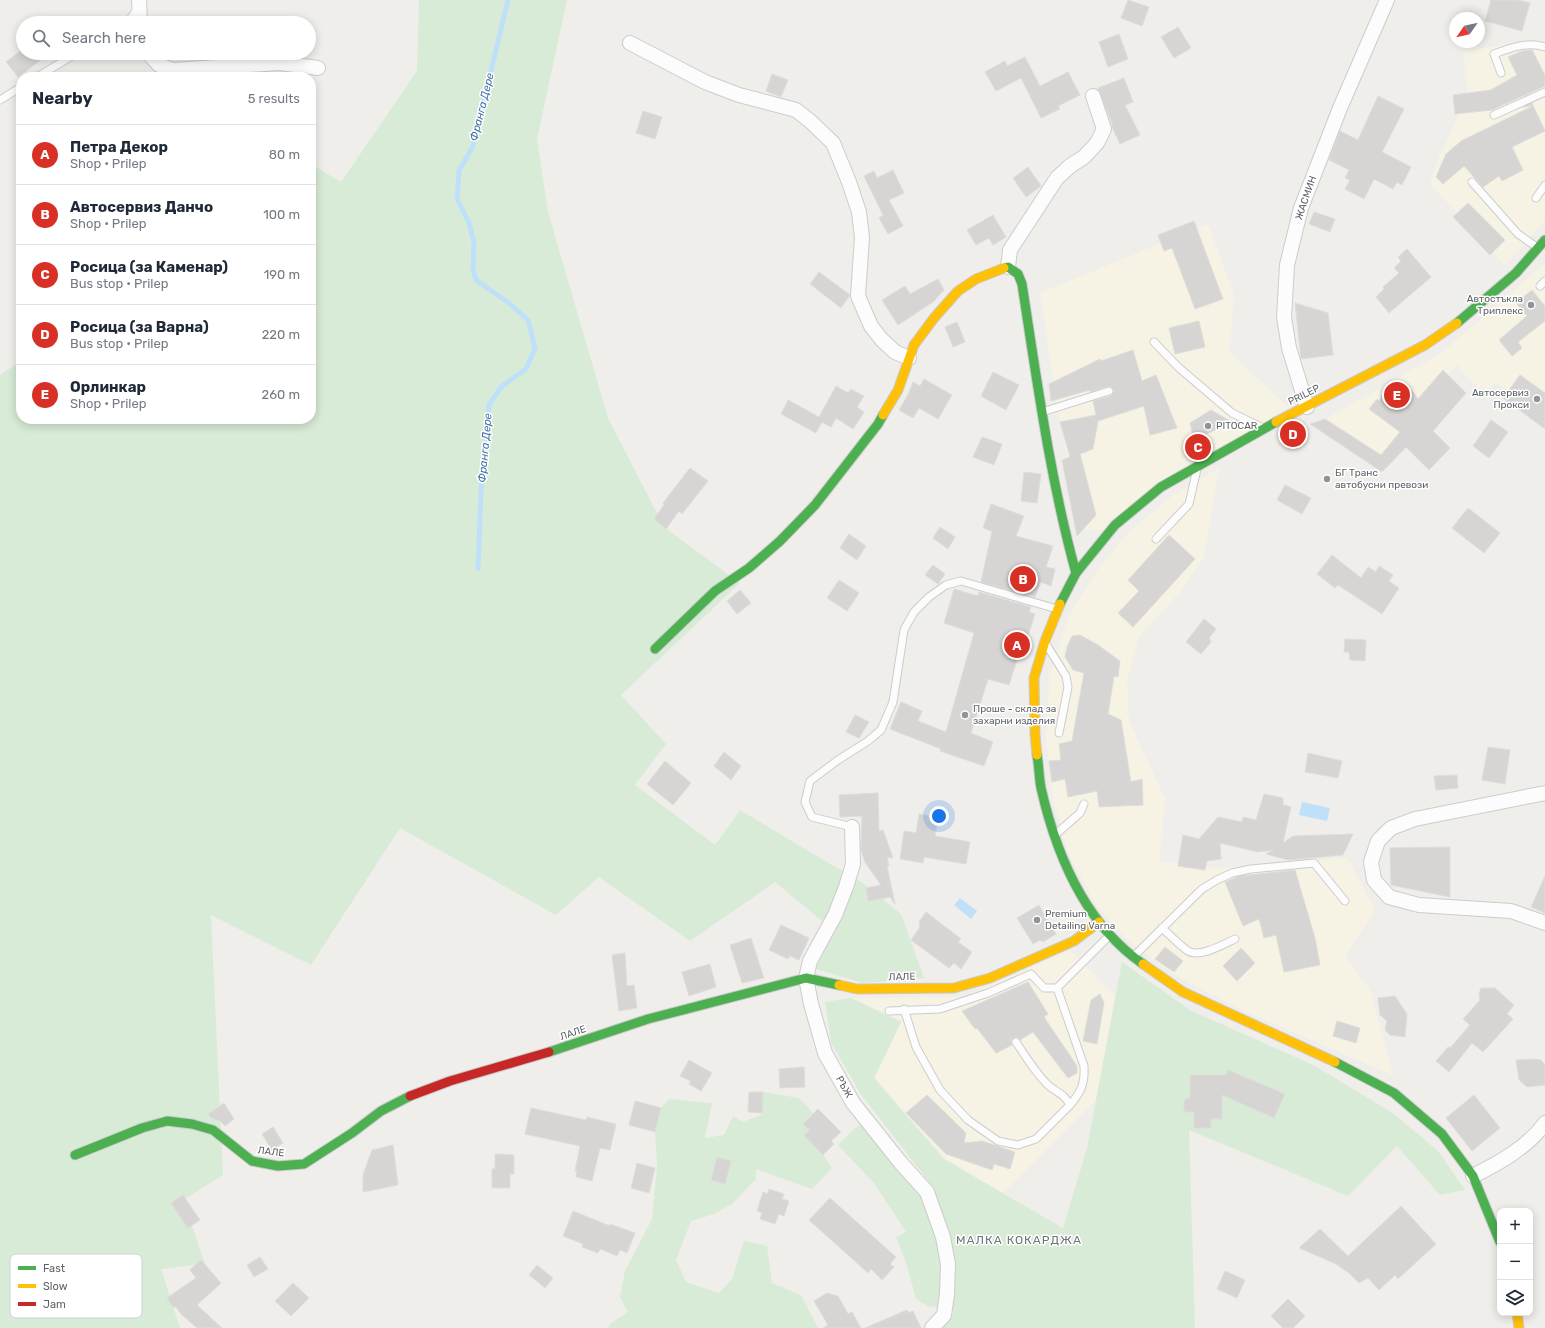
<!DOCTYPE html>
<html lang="en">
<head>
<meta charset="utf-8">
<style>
	body { margin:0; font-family:Rubik,sans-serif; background:#f2f2f3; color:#1f2937 }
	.controls { position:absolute; right:12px; bottom:12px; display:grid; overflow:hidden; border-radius:8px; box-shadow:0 2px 10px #0003 }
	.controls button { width:36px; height:36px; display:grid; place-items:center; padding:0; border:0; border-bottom:1px solid #e0e1e3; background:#fff; color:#1f2937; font:20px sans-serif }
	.compass { position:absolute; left:1449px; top:12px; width:36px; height:36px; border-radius:50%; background:#fff; box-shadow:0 2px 10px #0003; rotate:236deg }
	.you { position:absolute; left:939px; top:816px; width:14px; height:14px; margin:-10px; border:3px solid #fff; border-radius:50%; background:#1a73e8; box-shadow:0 0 0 6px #1a73e833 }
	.badge { display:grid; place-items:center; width:26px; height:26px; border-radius:50%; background:#d93025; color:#fff; font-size:13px; font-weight:700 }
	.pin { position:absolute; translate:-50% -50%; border:2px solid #fff; box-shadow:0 1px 4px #0006 }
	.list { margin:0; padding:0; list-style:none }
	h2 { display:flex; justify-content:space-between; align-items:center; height:52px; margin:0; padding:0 16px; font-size:17px }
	h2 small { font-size:13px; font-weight:400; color:#747a83 }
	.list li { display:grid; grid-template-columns:26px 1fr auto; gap:12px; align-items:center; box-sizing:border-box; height:60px; padding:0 16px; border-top:1px solid #e0e1e3 }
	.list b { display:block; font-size:15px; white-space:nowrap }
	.list p { margin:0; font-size:13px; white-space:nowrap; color:#747a83 }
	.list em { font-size:13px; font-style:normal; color:#747a83 }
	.icon { flex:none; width:22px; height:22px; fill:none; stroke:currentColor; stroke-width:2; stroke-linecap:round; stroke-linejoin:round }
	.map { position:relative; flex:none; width:1545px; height:1328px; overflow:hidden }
	.search { position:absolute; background:#fff; box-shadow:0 2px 10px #0003; left:16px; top:16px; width:300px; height:44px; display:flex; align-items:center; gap:10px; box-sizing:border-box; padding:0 14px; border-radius:22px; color:#747a83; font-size:15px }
	.panel { position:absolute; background:#fff; box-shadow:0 2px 10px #0003; left:16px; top:72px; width:300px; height:352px; border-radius:16px }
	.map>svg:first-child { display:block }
	.commercial { fill:#f7f3e4 }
	.green { fill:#d8ebd6 }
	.water { fill:#bfe0f9 }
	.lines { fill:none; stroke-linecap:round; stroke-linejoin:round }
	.stream { stroke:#bfe0f9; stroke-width:5 }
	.building { fill:#d6d5d3; stroke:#deddd9 }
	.lane-casing { stroke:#cbcccc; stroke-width:9 }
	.street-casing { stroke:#cbcccc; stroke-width:16 }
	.fast-casing { stroke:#cacacb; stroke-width:11 }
	.slow-casing { stroke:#cacacb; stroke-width:11 }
	.jam-casing { stroke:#cacacb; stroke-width:11 }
	.lane { stroke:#fdfcfc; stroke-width:7 }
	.street { stroke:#fdfcfc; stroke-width:14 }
	.fast { stroke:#4caf50; stroke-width:9 }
	.slow { stroke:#ffc107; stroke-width:9 }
	.jam { stroke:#c62828; stroke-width:9 }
	.poi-dot { fill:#919496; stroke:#fff; stroke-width:1.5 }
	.labels { text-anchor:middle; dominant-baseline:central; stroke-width:3; stroke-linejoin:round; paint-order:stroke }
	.street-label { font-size:10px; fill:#5f6368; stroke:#fff }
	.poi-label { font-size:10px; fill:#5f6368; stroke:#fff; text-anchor:start }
	.water-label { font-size:11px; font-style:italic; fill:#4174aa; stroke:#fff }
	.quarter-label { font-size:12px; letter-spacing:1px; fill:#70757a; stroke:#fff }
	.key { fill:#fff; stroke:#cfd0d2; stroke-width:1 }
	.key-label { font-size:11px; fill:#5f6368 }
</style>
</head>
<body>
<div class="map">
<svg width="1545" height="1328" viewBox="0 0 1545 1328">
	<rect width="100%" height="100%" fill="#efeeea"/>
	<g class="commercial">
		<polygon points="1545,39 1545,221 1505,265 1430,184 1438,159 1468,97 1463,52 1517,42"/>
		<polygon points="1208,224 1234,295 1229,352 1288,407 1100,531 1083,528 1060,422 1040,293"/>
		<polygon points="1545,263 1545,421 1496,382 1483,394 1456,364 1384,473 1315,425 1442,353"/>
		<polygon points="1219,468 1204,556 1180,592 1139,637 1127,679 1129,721 1165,799 1159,861 1215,869 1347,858 1375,910 1345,956 1370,990 1393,1075 1242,1010 1173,974 1129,941 1096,905 1068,853 1053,799 1046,735 1050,674 1068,618 1096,572 1129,532 1172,496"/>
		<polygon points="1070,950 1115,996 1096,1100 1003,1193 945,1158 875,1078 902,1021 853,998 964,997"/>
	</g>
	<g class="green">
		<polygon points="419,0 567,0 537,139 548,212 608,418 664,527 740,583 621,695 666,744 635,785 715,845 740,810 864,884 901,914 924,978 863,983 816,969 834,931 775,882 690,941 599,877 556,915 400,828 311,965 211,915 223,1175 183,1200 205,1264 161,1269 180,1328 0,1328 0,375 17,364 21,357 21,419 311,419 311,164 341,182 417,71"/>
		<polygon points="1122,962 1190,1010 1315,1066 1394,1114 1438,1151 1465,1190 1440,1195 1397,1146 1348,1196 1189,1130 1195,1328 940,1328 952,1318 956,1265 933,1187 860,1093 831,1042 825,1002 851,998 901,1022 874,1078 944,1159 1063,1228 1087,1148"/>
		<polygon points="763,1092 799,1098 814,1114 803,1124 810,1130 805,1135 823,1155 832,1168 812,1189 756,1169 756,1179 732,1204 714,1214 691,1221 676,1260 686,1282 719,1293 732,1279 744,1241 767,1246 772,1283 801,1295 818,1328 608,1328 610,1324 628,1312 620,1297 625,1271 652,1219 657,1166 655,1132 661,1108 669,1099 712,1103 705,1138 724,1135 733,1116 743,1122 761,1115"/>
		<polygon points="865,1119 927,1192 943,1237 945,1308 928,1306 916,1299 907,1266 896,1237 906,1232 874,1183 838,1145"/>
	</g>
	<g class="water">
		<polygon points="1302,802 1330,808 1327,821 1299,815"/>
		<polygon points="960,898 977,911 971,919 954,905"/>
	</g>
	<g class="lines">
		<polyline class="stream" points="478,569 481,493 489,405 502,386 526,369 535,348 528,320 509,303 476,280 473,269 474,243 469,223 457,199 459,171 473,146 508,0"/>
	</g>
	<g class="building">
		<polygon points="1128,0 1149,7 1142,26 1121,18"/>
		<polygon points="1491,0 1518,0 1530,3 1522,31 1485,21"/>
		<polygon points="1178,27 1191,48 1174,58 1161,37"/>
		<polygon points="1119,34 1128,59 1108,67 1099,42"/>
		<polygon points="23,49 23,53 50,53 18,77 6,62"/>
		<polygon points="1532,50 1545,75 1545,86 1492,110 1455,114 1453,95 1491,90 1517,75 1508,57 1522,51"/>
		<polygon points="1025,57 1040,86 1068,72 1080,95 1058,106 1060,109 1041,118 1021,78 996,91 985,72 1005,61 1007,66"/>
		<polygon points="772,74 788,80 781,97 766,91"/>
		<polygon points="1124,78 1133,102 1125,105 1140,135 1120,144 1112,127 1112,124 1098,88"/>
		<polygon points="1378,96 1404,109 1382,152 1411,167 1402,185 1397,182 1393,189 1374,179 1364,199 1345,189 1350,180 1345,178 1349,170 1329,160 1340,131 1358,140"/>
		<polygon points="1532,103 1545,131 1512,147 1523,170 1502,181 1499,176 1483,187 1464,166 1443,184 1436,177 1446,154 1461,141 1533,106 1523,107"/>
		<polygon points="643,111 662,117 655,139 636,133"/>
		<polygon points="1028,167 1041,186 1026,197 1013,178"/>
		<polygon points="893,170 904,193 889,200 903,226 888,234 879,218 883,215 864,176 874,171 877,178"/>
		<polygon points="1468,203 1505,240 1490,255 1453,217"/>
		<polygon points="1314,212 1335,219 1330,232 1309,224"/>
		<polygon points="993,215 1006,237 993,245 989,238 976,245 967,230"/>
		<polygon points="1194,221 1223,299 1195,309 1172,248 1164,251 1158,235"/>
		<polygon points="1407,249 1431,277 1389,313 1376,297 1384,289 1383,287 1399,273 1394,268 1401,261 1398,257"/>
		<polygon points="819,272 850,295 841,308 810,284"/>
		<polygon points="938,279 944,290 933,302 898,325 882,300 905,286 910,294"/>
		<polygon points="1532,290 1545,306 1545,321 1518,342 1522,348 1512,356 1499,340 1527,316 1516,303"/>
		<polygon points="1295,303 1328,313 1333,355 1301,359"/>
		<polygon points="1199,321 1205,347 1175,354 1169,328"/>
		<polygon points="957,322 965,342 953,347 945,327"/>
		<polygon points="1133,350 1142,381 1156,375 1177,428 1150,435 1144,406 1098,421 1093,449 1080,454 1096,515 1077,536 1062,460 1070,457 1060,422 1096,415 1093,401 1111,396 1114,392 1114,390 1112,387 1108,386 1090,392 1090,390 1051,401 1049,384 1100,359 1101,361"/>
		<polygon points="1443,370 1466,393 1433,431 1450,448 1429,470 1406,447 1382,472 1310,424 1325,419 1381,455 1400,432 1369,409 1377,399 1379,401 1388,386 1395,382 1404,382 1408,385 1418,399"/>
		<polygon points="993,372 1019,385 1006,410 981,396"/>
		<polygon points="1520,375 1545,393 1545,429 1503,398"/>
		<polygon points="924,379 952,395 938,419 919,408 913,418 899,410 908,395 913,382 920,386"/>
		<polygon points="836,386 848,393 851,389 864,396 857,407 864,412 853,429 836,418 831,427 822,422 816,433 781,414 788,400 819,417"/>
		<polygon points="1211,410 1232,422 1194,440 1190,423"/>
		<polygon points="1491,420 1508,432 1489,458 1473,446"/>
		<polygon points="982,437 1002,444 994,465 973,457"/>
		<polygon points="690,468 708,481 682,514 679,511 666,529 654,519 664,505 663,503"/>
		<polygon points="1024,472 1041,474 1037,503 1021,501"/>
		<polygon points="1285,485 1311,498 1302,514 1277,500"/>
		<polygon points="991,504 1024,516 1016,536 1053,546 1046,567 1055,569 1051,586 1041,582 1035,597 981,582 992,531 983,528"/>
		<polygon points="1468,508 1500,533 1484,553 1452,528"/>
		<polygon points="940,527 955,537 948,549 933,538"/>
		<polygon points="849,534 866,546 857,560 840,548"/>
		<polygon points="1169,535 1195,559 1133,627 1118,613 1139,591 1128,580"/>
		<polygon points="1332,555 1361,578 1368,567 1376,572 1379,566 1393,575 1389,581 1399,588 1382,614 1338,585 1335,588 1317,574"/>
		<polygon points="933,565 945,574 938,584 925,575"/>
		<polygon points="839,580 859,593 847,611 827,598"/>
		<polygon points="954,589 978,596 979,592 1031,607 1029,612 1035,614 1022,655 1019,654 1009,685 988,679 971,733 993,742 984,766 940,751 941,749 890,729 901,702 922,711 918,721 946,732 974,633 944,623"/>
		<polygon points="740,590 751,603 737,614 727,601"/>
		<polygon points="1204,619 1216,629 1209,638 1211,642 1201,654 1186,642"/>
		<polygon points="1080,635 1098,645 1120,661 1118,677 1114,676 1108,714 1121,720 1131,782 1142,779 1143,805 1099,807 1097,791 1068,797 1065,779 1052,782 1049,761 1061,760 1059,744 1072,741 1084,673 1073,670 1065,657 1067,647 1072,636"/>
		<polygon points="1345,639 1366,640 1365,661 1350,660 1349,652 1344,652"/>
		<polygon points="855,715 869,722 859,738 846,732"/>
		<polygon points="1488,747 1510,750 1505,784 1482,780"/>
		<polygon points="724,752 741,766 731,780 714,766"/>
		<polygon points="1308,753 1342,761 1338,778 1305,772"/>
		<polygon points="665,761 691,783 673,805 647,784"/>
		<polygon points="1457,775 1458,788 1436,790 1434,776"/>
		<polygon points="878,793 879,831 883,830 893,858 887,857 889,866 887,866 895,904 890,897 868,901 866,888 881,885 865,862 861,850 862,816 840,817 839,795"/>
		<polygon points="1264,794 1283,798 1283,805 1291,807 1283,843 1293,836 1353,834 1343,855 1288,860 1266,854 1273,850 1258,852 1220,843 1221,859 1207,861 1205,870 1178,866 1183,835 1199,839 1218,817 1242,822 1243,817 1256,820"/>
		<polygon points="919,814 938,817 935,836 970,842 966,864 924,857 923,863 900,859 904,831 916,833"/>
		<polygon points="1450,847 1450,897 1391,885 1390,848"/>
		<polygon points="1295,870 1315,938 1320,965 1284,972 1276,935 1264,938 1259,919 1243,926 1225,882 1240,876"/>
		<polygon points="1545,876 1545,913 1531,907"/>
		<polygon points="1039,905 1056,934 1043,942 1040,940 1033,944 1017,918"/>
		<polygon points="926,912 961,939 958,942 972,952 961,969 954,963 949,968 911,940 920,927 919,922"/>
		<polygon points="781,925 809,938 799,960 790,956 788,959 769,950"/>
		<polygon points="751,938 764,978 742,983 730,945"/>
		<polygon points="1165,947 1183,961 1174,972 1155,959"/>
		<polygon points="1241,948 1255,963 1237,981 1223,966"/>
		<polygon points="625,953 627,986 634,985 637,1008 619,1011 612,955"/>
		<polygon points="710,964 716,987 689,996 682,972"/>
		<polygon points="1028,982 1048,1014 1044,1017 1077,1066 1077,1073 1068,1078 1033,1032 1020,1040 1018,1037 1014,1038 1011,1040 1012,1045 996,1053 977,1028 975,1029 962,1011"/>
		<polygon points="1481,988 1495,988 1514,1005 1507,1014 1513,1019 1483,1052 1472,1043 1449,1072 1436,1061 1448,1047 1450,1048 1470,1025 1463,1019 1480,1000 1479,994"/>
		<polygon points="1100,994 1104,1003 1097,1044 1083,1041 1091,1000"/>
		<polygon points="1395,996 1407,1014 1405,1037 1390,1035 1385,1030 1387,1021 1380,1015 1378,998"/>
		<polygon points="1337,1021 1360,1028 1356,1043 1333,1036"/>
		<polygon points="1535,1059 1541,1060 1545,1065 1545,1085 1527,1087 1519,1080 1516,1060"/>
		<polygon points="689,1060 712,1073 701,1091 689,1084 691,1081 680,1076"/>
		<polygon points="804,1067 805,1087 780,1088 779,1069"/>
		<polygon points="1228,1070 1285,1094 1274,1118 1222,1095 1222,1119 1211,1119 1211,1128 1194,1128 1194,1112 1184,1112 1184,1100 1190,1098 1190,1075 1226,1075"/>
		<polygon points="749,1092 763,1092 762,1113 748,1112"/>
		<polygon points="927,1095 966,1133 964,1143 982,1141 1015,1152 1010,1169 994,1164 992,1170 946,1154 906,1113"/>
		<polygon points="1474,1095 1500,1128 1472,1151 1446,1118"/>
		<polygon points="635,1101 661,1108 655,1132 629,1125"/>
		<polygon points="224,1103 234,1119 225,1126 220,1121 211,1118 208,1114"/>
		<polygon points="531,1108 586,1120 587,1117 616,1124 610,1150 600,1148 592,1181 576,1177 577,1171 575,1171 580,1146 525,1134"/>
		<polygon points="818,1109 841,1132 831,1141 834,1144 823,1155 804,1135 810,1130 803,1124"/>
		<polygon points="273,1127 283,1143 272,1150 262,1134"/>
		<polygon points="393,1145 398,1185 363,1192 363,1175 372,1150"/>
		<polygon points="495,1154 514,1155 514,1174 510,1174 510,1188 492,1188 492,1169 495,1169"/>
		<polygon points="717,1157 731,1161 725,1184 711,1180"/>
		<polygon points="637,1163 655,1168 649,1193 631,1188"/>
		<polygon points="769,1189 784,1194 782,1199 789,1201 784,1216 779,1214 775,1224 760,1219 762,1213 757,1211 763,1192 768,1194"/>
		<polygon points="183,1195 200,1220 188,1228 171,1203"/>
		<polygon points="830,1198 896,1257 890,1264 894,1267 882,1280 871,1269 868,1273 809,1220"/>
		<polygon points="1401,1206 1436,1244 1398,1279 1395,1275 1379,1290 1368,1278 1359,1283 1349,1273 1336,1264 1299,1248 1320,1229 1348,1256"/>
		<polygon points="573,1211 610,1226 610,1224 635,1233 627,1253 620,1250 617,1256 600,1249 598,1253 582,1247 583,1244 563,1236"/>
		<polygon points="260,1257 268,1269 254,1277 247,1265"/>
		<polygon points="201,1260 221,1283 197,1305 222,1328 197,1328 181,1314 176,1307 173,1307 167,1298 196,1278 190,1270"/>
		<polygon points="537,1265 553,1278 545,1288 529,1275"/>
		<polygon points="1225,1271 1245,1280 1237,1298 1217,1289"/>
		<polygon points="293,1283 309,1298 291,1316 275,1301"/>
		<polygon points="827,1293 838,1296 848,1314 852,1312 861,1328 823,1328 828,1325 814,1301"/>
		<polygon points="1288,1299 1305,1316 1293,1328 1283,1328 1271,1316"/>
		<polygon points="907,1310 909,1313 913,1311 921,1328 865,1328"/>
	</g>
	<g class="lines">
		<defs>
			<g id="lane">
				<polyline points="127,23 129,21 137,9"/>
				<path d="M1501,73L1494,54C1510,48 1528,41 1545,47"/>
				<polyline points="37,77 77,53"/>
				<polyline points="0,100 21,87"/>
				<polyline points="1494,115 1545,92"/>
				<polyline points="1472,182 1518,234 1538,248"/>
				<polyline points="1536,198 1545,185"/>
				<polyline points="1540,286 1545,281"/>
				<polyline points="1154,342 1178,367 1232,413 1261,427"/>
				<polyline points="1042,412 1109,391"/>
				<polyline points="1156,539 1189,504 1197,469"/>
				<polyline points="1046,644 1066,676 1068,687 1059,733"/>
				<polyline points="852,827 812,817 805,802 810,781 838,760 868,741 881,730 893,702 904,630 914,612 929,597 946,585 961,581 1057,609"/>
				<polyline points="1056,834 1080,813 1084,804"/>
				<path d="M1162,928C1170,935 1179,945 1188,951C1200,958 1224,944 1235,939"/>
				<polyline points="1133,957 1202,889 1217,880 1232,873 1251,869 1314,863 1345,901"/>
				<path d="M1057,988L1084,1066C1085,1084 1081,1092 1070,1105"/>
				<path d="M904,1009L916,1047L940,1090L968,1120L998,1141L1018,1145L1036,1139L1070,1105C1063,1092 1056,1093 1047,1084C1034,1071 1026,1057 1016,1042"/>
				<polyline points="889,1011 940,1009 988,993 1031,974 1044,988 1057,988 1110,935"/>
			</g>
			<g id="street">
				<polyline points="139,0 140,23"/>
				<polyline points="630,43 705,82 739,95 796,110 810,121 833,143 849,182 859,212 862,237 858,296 871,326 882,340 895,352 909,358"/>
				<polyline points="148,53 159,65 173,70 280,63 318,68"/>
				<polyline points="1008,267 1010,250 1057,178 1070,166 1084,157 1097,143 1104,129 1093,96"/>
				<polyline points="1307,407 1289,348 1284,317 1287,265 1301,208 1340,108 1387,0"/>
				<polyline points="1545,793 1415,819 1391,828 1378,841 1371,862 1374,880 1389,897 1419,905 1511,911 1545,923"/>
				<polyline points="852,827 853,864 846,887 835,915 810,961 806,978 811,1004 825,1053 853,1103 900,1162 927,1192 943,1237 948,1264 947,1294 944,1315 932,1328"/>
				<path d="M1473,1176C1499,1163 1528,1147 1545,1123"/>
			</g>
			<g id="fast">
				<path d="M1004,268L1008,267L1018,274L1022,284C1037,381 1050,479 1076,573"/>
				<polyline points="1457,323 1516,273 1545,240"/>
				<polyline points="1060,604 1076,573 1115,525 1161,487 1276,422"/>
				<polyline points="655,649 715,591 749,568 780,541 815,505 878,424 883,415"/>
				<path d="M1037,755C1039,766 1039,778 1041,788C1056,854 1085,924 1143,964"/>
				<polyline points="549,1052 648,1019 806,978 839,985"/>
				<polyline points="1335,1062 1394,1093 1442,1134 1473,1176 1500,1242"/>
				<polyline points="75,1155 142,1128 167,1121 192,1124 213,1130 252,1161 278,1166 304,1164 352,1133 381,1111 410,1096"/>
			</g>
			<g id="slow">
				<polyline points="883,415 898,390 914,345 934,318 958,291 976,279 1004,268"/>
				<polyline points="1276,422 1425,345 1457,323"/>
				<polyline points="1037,755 1035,734 1034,678 1045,641 1060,604"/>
				<polyline points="1143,964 1183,992 1335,1062"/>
				<polyline points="839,985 857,989 954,988 990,978 1074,941 1099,922"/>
				<polyline points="1517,1313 1519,1328"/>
			</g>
			<polyline id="jam" points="410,1096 450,1081 549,1052"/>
		</defs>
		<use href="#lane" class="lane-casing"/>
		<use href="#street" class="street-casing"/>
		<use href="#fast" class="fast-casing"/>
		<use href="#slow" class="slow-casing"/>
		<use href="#jam" class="jam-casing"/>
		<use href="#lane" class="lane"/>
		<use href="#street" class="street"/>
		<use href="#fast" class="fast"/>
		<use href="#slow" class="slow"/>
		<use href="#jam" class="jam"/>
	</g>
	<g class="poi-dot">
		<circle cx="1531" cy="305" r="4"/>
		<circle cx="1537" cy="399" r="4"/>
		<circle cx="1208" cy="426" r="4"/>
		<circle cx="1327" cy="479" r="4"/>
		<circle cx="965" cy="715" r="4"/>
		<circle cx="1037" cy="920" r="4"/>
	</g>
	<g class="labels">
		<g class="street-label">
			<text transform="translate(1306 198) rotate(-71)">ЖАСМИН</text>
			<text transform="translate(1304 395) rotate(-27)">PRILEP</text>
			<text transform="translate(902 977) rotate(-1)">ЛАЛЕ</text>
			<text transform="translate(573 1033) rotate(-19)">ЛАЛЕ</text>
			<text transform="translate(844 1087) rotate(61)">РЪЖ</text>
			<text transform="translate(271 1152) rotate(7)">ЛАЛЕ</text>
		</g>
		<g class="poi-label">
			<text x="1523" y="299" text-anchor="end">Автостъкла<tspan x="1523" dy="12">Триплекс</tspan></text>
			<text x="1529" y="393" text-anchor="end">Автосервиз<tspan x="1529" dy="12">Прокси</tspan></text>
			<text x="1216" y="426">PITOCAR</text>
			<text x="1335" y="473">БГ Транс<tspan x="1335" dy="12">автобусни превози</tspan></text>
			<text x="973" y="709">Проше - склад за<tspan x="973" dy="12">захарни изделия</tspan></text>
			<text x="1045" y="914">Premium<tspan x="1045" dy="12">Detailing Varna</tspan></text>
		</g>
		<g class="water-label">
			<text transform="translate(482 107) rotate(-76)">Франга Дере</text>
			<text transform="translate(485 448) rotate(-85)">Франга Дере</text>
		</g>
		<g class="quarter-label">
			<text x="1019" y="1240">МАЛКА КОКАРДЖА</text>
		</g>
	</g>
	<rect x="10" y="1254" width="132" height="64" rx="6" class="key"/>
	<rect x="18" y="1266" width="18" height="4" fill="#4caf50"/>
	<rect x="18" y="1284" width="18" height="4" fill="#ffc107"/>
	<rect x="18" y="1302" width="18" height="4" fill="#c62828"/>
	<g class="key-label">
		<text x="43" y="1272">Fast</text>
		<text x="43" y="1290">Slow</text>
		<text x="43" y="1308">Jam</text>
	</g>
</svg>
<div class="controls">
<button>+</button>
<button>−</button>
<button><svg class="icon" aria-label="layers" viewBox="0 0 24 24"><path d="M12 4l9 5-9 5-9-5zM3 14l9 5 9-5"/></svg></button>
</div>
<svg class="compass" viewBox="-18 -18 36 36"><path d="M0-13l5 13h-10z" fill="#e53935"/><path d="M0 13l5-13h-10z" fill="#747a83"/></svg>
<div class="you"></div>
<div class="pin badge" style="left:1017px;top:645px">A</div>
<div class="pin badge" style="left:1023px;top:579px">B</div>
<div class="pin badge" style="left:1198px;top:447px">C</div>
<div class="pin badge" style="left:1293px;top:434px">D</div>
<div class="pin badge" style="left:1397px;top:395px">E</div>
<div class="search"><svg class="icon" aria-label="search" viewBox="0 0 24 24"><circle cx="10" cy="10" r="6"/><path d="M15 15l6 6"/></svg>Search here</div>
<section class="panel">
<h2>Nearby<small>5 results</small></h2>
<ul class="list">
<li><span class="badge">A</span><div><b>Петра Декор</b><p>Shop · Prilep</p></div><em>80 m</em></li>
<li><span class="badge">B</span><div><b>Автосервиз Данчо</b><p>Shop · Prilep</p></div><em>100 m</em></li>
<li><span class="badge">C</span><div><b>Росица (за Каменар)</b><p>Bus stop · Prilep</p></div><em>190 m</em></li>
<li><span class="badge">D</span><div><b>Росица (за Варна)</b><p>Bus stop · Prilep</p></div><em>220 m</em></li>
<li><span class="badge">E</span><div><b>Орлинкар</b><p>Shop · Prilep</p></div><em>260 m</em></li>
</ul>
</section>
</div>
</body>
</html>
